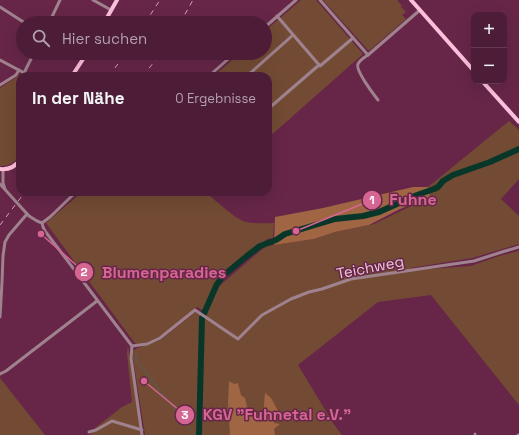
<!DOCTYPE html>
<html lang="de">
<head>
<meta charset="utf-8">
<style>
	body { margin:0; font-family:"Space Grotesk",sans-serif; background:#572942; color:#f1f3f6 }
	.controls { position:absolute; right:12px; top:12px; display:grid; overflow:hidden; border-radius:8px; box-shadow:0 4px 16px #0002 }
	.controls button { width:36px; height:36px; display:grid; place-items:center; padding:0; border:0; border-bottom:1px solid #643a51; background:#4d1c36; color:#f1f3f6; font:20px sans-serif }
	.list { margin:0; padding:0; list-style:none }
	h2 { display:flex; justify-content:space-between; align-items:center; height:52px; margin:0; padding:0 16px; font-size:17px }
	h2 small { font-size:13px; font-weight:400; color:#b3a1ad }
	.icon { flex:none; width:22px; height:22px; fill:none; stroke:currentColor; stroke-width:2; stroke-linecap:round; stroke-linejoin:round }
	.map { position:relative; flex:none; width:519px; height:435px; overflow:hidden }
	.search { position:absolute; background:#4d1c36; box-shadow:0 4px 16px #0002; left:16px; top:16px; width:256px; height:44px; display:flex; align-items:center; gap:10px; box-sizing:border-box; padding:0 14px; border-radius:22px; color:#b3a1ad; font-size:15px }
	.panel { position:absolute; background:#4d1c36; box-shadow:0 4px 16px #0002; left:16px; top:72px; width:256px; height:124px; border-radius:12px }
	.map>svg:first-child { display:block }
	.green { fill:#734b34 }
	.forest { fill:#a06543 }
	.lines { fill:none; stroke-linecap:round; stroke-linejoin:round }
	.stream { stroke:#4d625e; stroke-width:1 }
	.river { stroke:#08372a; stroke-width:6 }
	.minor { stroke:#9f828e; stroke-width:3 }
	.major { stroke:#fcc0db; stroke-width:4 }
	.rail { stroke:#d1a4b9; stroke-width:1; stroke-dasharray:5 5; stroke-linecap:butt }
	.labels { text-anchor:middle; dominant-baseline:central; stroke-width:3; stroke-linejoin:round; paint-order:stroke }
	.street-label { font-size:15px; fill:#edc5d7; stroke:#672648 }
	.leader { fill:none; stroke:#d56693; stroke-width:1.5 }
	.callout-dot { fill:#d56693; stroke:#672648; stroke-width:1.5 }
	.mark-label { font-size:12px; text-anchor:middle; font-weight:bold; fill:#fff }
	.callout-label { font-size:16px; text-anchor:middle; font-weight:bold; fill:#d56693; stroke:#672648; stroke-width:3; stroke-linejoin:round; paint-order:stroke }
</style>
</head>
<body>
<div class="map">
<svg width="519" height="435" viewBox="0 0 519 435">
	<rect width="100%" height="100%" fill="#672648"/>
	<g class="green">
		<polygon points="301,0 316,0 363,54 268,138 268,76 214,76 240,53 265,53 265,31"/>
		<polygon points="323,0 397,0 402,6 401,7 406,12 402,15 406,19 370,50 368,50"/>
		<path d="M22,75L24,76H20V154C14,163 11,166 0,166V88L18,76Z"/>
		<path d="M509,121L519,130V179L501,199L519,216V244L472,258L410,268L414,270L471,266L496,257L519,251V405L431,295L378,302L298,365L333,423L342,435H198L201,326L197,435H145L132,352L137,348L141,347L162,339L195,312L202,316L204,311L197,307C179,321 160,343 136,344L134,342L46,223L82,192H206C215,200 235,219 246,222C254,224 265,223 274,223L273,238L267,239L217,286L212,296L217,288L266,246L314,239L335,232L374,224L430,197L428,187Z"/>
		<polygon points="128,346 142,435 90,435 96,430 95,428 122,407 132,402 127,353"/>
		<polygon points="0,378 45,435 0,435"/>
	</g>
	<g class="forest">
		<polygon points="413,187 428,187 430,197 400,209 369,225 335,232 314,239 274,245 275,217 323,208"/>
		<polygon points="229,381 234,384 238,383 241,395 245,398 247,407 260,417 263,415 265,393 271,398 277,409 282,415 282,418 277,415 274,416 274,423 280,424 274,429 275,435 230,435 228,402"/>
	</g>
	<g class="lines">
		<polyline class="stream" points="136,354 136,360 195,435"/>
		<polyline class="river" points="199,435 202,318 217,284 224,275 247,256 260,246 276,240 285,234 335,219 363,216 379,212 417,195 434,189 438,187 443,181 453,175 490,162 519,149"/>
		<g class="minor">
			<polyline points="93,0 111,10"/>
			<polyline points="320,0 368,55"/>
			<polyline points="0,7 25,23"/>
			<polyline points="277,16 320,66 353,38"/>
			<polyline points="49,23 60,0"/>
			<polyline points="265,27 296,0"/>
			<polyline points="76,53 84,58"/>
			<polyline points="0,60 30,76"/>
			<polyline points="24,73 34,53"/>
			<polyline points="209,76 235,53"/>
			<polyline points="247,76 293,35"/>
			<polyline points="0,85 16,75 19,70"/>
			<path d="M378,100C374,95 355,70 358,64C360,60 365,57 368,55L420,10"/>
			<polyline points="268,109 319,65"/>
			<polyline points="3,170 3,183 5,189"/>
			<polyline points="0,184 29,216 37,221 42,223"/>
			<polyline points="42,223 43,227 45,231 132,346 147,344 160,338 195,310 238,339 262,315 291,299 309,292 322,289 351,279 474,261 502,252 519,247"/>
			<polyline points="42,223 50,217 76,192"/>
			<polyline points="0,317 2,282 3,256 5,242 9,235 27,214"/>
			<polyline points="132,346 131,358 142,435"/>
			<polyline points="0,374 6,371 97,301"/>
			<polyline points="89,432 96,430 112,421 142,430"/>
			<polyline points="475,434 475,435"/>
			<polyline points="518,435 519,435"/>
		</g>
		<g class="major">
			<polyline points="411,0 474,71"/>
			<polyline points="104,23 117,0"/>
			<polyline points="72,76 87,53"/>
			<polyline points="482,81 519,122"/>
			<path d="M0,169C9,170 15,167 20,160"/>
		</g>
		<g class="rail">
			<polyline points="145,23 160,0"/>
			<polyline points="180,23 193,0"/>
			<polyline points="109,76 126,53"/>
			<polyline points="143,76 161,53"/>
			<polyline points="0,225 25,192"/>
		</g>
	</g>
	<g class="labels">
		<g class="street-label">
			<text transform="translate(370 267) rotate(-11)">Teichweg</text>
		</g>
	</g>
	<path class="leader" d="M296 231L372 200M41 234L84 272M144 381L185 415"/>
	<g class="callout-dot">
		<circle cx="296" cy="231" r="4"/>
		<circle cx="41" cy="234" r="4"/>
		<circle cx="144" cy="381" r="4"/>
		<circle cx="372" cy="200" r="10"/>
		<circle cx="84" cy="272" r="10"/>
		<circle cx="185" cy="415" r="10"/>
	</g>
	<g class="mark-label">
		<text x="372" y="204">1</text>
		<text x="84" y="276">2</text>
		<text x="185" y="419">3</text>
	</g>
	<g class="callout-label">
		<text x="413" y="205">Fuhne</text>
		<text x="164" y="278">Blumenparadies</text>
		<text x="277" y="420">KGV "Fuhnetal e.V."</text>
	</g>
</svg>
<div class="controls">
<button>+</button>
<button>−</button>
</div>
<div class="search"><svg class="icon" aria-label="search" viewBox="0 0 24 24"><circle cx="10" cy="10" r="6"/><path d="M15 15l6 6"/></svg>Hier suchen</div>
<section class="panel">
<h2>In der Nähe<small>0 Ergebnisse</small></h2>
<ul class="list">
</ul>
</section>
</div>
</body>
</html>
